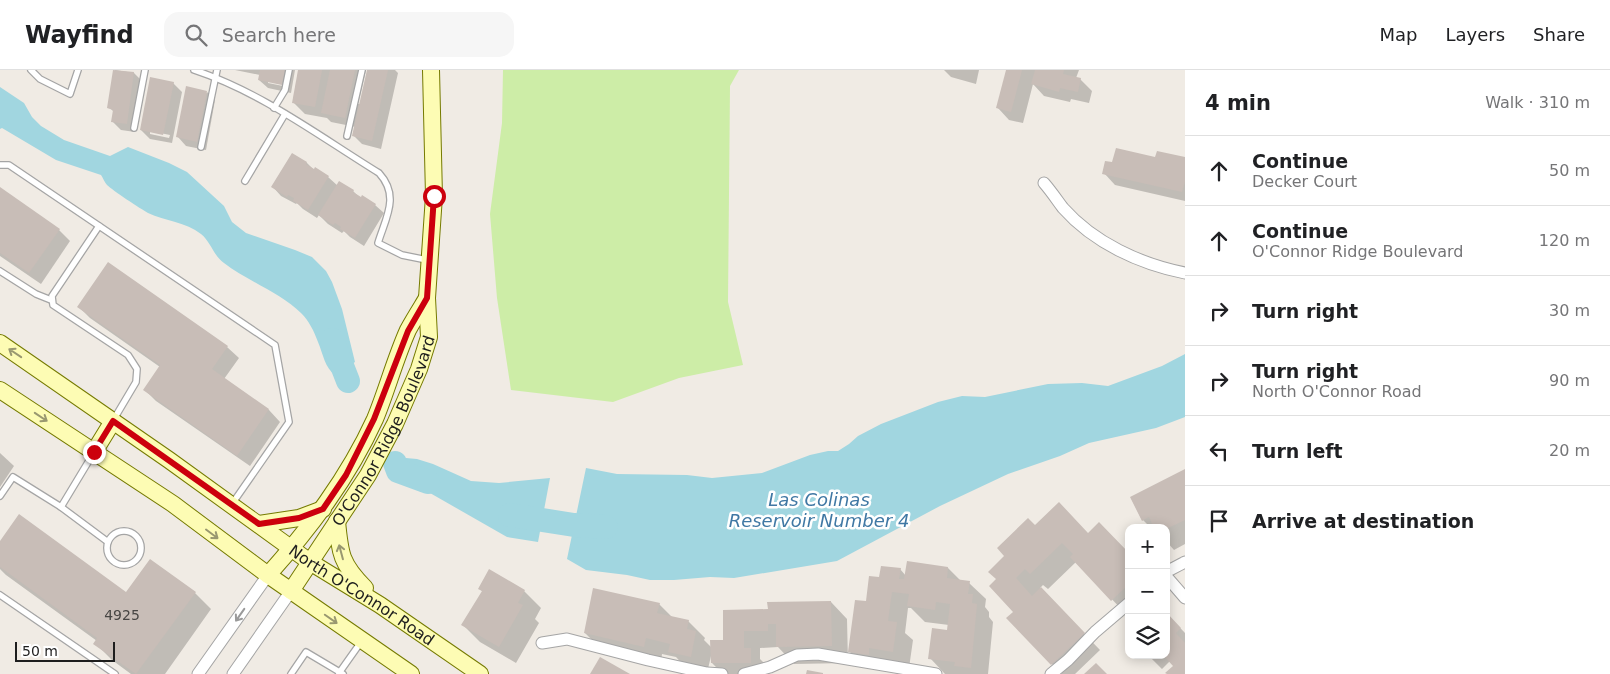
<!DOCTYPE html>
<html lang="en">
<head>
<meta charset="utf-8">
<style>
	body { margin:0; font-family:"DejaVu Sans",sans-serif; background:#f6f6f6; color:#202124 }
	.controls { position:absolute; right:15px; bottom:15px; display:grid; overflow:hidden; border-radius:10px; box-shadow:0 2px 12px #0003 }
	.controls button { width:45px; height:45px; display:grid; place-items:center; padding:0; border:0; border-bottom:1px solid #e0e0e0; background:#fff; color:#202124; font:25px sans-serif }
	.scale { position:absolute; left:15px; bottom:12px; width:100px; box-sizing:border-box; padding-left:5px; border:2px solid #1e1e1e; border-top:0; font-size:14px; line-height:18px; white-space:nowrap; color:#1e1e1e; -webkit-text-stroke:4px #fff; paint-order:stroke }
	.stop { position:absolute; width:15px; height:15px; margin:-11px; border:4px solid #cc000d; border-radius:50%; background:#fff }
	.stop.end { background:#cc000d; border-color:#fff; box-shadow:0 1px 5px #0008 }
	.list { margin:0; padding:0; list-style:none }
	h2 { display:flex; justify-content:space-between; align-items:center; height:65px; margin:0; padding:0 20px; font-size:21px }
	h2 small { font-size:16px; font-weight:400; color:#757577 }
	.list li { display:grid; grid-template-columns:32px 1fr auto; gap:15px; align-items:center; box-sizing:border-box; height:70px; padding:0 20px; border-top:1px solid #e0e0e0 }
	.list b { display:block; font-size:19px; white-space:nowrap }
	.list p { margin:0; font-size:16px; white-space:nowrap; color:#757577 }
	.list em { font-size:16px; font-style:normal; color:#757577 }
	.icon { flex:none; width:28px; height:28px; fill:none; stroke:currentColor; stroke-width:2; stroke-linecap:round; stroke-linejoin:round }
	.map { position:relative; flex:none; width:1185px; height:604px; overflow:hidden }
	header { display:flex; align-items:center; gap:30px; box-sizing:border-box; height:70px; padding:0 25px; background:#fff; border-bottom:1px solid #e0e0e0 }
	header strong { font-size:24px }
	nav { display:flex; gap:28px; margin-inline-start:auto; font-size:18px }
	.search { width:350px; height:45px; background:#f6f6f6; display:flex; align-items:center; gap:12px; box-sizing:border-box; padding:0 18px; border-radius:15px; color:#757577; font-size:19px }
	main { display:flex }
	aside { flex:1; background:#fff }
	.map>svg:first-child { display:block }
	.grass { fill:#cdeda7 }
	.water { fill:#a1d6e0 }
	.shadow { fill:#0003; fill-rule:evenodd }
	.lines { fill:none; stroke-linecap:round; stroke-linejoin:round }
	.river { stroke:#a1d6e0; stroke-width:24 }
	.building { fill:#c8bdb7 }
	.lane-casing { stroke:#a5a5a5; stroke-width:8 }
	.street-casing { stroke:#a5a5a5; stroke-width:13 }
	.secondary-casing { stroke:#757a00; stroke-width:18 }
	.lane { stroke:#fff; stroke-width:5.5 }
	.street { stroke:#fff; stroke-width:11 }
	.secondary { stroke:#fdfcb4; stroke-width:16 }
	.oneway { stroke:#999870 }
	.oneway2 { stroke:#9a9a9a }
	.route { stroke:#cc000d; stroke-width:6 }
	.labels { text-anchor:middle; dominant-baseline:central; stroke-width:5; stroke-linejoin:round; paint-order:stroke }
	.number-label { font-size:14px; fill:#484644 }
	.street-label { font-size:16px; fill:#1e1e1e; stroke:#fff }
	.water-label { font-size:18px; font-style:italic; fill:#4078a4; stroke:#fff }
</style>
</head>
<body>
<header>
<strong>Wayfind</strong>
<div class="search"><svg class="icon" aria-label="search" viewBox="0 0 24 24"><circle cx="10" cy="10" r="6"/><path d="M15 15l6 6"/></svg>Search here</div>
<nav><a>Map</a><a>Layers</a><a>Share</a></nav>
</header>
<main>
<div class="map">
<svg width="1185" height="604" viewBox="0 0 1185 604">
	<rect width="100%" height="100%" fill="#f0ebe4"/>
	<polygon class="grass" points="503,0 739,0 730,16 728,232 743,295 679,308 613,332 511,320 497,228 490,144 502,53"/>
	<g class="water">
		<path d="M0,17L24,33L32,47L41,56L64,70L110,86L128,77L169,93L187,102L224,136L232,152L246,163L295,180L312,187L326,201L332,212L342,239L355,292L335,305C325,298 323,284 318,272C314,261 309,251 301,243C282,224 246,210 224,193C213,185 211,172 201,164C186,152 165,151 148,143C141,139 112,120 107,115C105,113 103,108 101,105L56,90L2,58L0,59Z"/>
		<polygon points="1185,284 1185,347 1156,358 1089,373 1060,386 1008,404 940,436 837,491 734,508 710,507 674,510 650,510 627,505 586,500 567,489 586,398 617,404 687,405 712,408 762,403 810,385 828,381 838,381 849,374 858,366 881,354 938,332 962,326 985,327 1048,314 1082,313 1108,316 1162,296"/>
		<polygon points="406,388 417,389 433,394 471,411 499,413 550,408 538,472 507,467 402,407 398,401"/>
	</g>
	<g class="shadow">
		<polygon points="115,0 134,3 143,12 135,62 121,60 112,51 114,42 109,37"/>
		<path d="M235,0H295L291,23L268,18L259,10L260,5ZM268,11L289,15L288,17L268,13Z"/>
		<polygon points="299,0 366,0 358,34 361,34 368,0 395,0 398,3 381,79 362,74 354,66 356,57 331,52 327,48 305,44 293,32"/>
		<polygon points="944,0 979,0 976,14 951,7"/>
		<polygon points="1008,0 1079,0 1076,8 1080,9 1092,21 1089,33 1071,29 1070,32 1044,26 1033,14 1023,53 1009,50 998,38"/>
		<path d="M173,13L182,22L172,73L150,69L141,60ZM150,61L170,65L169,68L150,64Z"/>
		<polygon points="207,22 215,30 206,80 186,76 178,67"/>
		<polygon points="292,84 307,93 315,101 328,107 338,116 339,112 353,121 361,129 375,135 384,143 364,176 350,167 344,161 342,163 328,154 319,145 317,148 303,139 297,133 296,134 281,126 273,117"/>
		<polygon points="1156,88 1185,88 1185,131 1115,115 1104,103"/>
		<polygon points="0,119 59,160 70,171 41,214 0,186"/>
		<polygon points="79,237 227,277 239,288 224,309 269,340 280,352 250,396 156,331 145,320 160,297 90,248"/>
		<polygon points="0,383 14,396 0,417"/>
		<polygon points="1185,401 1185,474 1174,480 1166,471 1166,458 1151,458 1143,450"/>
		<polygon points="1035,457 1088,465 1129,484 1129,547 1076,492 1048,519 1043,515 1040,518 1100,580 1075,604 1062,604 1052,594 1015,542 997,509"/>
		<polygon points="0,473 127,523 195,523 211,539 165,604 131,604 112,590 95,573 97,571 6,505 0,499"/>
		<polygon points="948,498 961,511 969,513 986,529 985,537 989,542 989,547 993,552 988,604 945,604 930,588 948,561 949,555 925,552 911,538 908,538 905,563 913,570 909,598 885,601 866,598 850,582 867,533 880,509 900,499 906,506"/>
		<polygon points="489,501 524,521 541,538 535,549 539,553 516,593 480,572 463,555 483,522 479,518"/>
		<polygon points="831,532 847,549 848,593 794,594 778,577 760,578 760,589 767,596 767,604 723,604 712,593 711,586 707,603 686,598 676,587 662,584 661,592 602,580 585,563 659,534 673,548 688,551 705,568 704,570 712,578 769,540"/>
		<polygon points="1166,543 1185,563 1185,604 1168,604 1167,603 1174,596 1170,591 1162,599 1148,585 1166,585"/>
	</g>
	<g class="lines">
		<g class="river">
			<polyline points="332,270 348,311"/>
			<polyline points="395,393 398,401 428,412"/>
			<polyline points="510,445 574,455 606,457"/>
		</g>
	</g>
	<g class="building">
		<polygon points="113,0 134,2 127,54 111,52 113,40 107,38"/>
		<polygon points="260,0 285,0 282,15 258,10"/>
		<polygon points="298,0 322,0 315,37 292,33"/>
		<polygon points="330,0 355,0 345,48 321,43"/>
		<polygon points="367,0 388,0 372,71 352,66"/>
		<polygon points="1006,0 1022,0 1011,42 996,38"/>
		<polygon points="1035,0 1064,0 1063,4 1081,8 1078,22 1060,18 1059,22 1031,14"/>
		<polygon points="150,7 174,12 163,65 140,60"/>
		<polygon points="186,16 207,21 197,72 176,67"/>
		<polygon points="1116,78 1155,87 1157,81 1185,87 1185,112 1182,122 1102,104 1105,91 1112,92"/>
		<polygon points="292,83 307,92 306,94 314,99 315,97 329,106 308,140 293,131 294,128 288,125 287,127 271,117"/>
		<polygon points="339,111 354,120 353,122 361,127 362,125 376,134 355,168 340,159 341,157 335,153 333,155 318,145"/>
		<polygon points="0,117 60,159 29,203 0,183"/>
		<polygon points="108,192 228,276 212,299 269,339 237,386 143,320 160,295 77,237"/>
		<polygon points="1185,399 1185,450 1166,459 1166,458 1154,458 1149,447 1142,451 1130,427"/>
		<polygon points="1059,432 1088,463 1099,452 1129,483 1129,514 1111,531 1070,487 1073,484 1062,473 1030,504 1025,499 1016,508 1032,526 1041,517 1085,563 1051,595 1006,548 1013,542 989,516 996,509 988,502 1004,486 997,478 1028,448 1035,455"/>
		<polygon points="19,444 126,522 150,489 196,522 136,604 93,574 97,568 0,497 0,471"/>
		<polygon points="907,491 948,497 947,508 970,511 968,524 973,524 972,533 977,534 971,598 954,596 955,592 928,589 932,558 947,560 950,534 936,532 935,540 907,536 909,524 892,522 888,551 897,552 893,582 869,578 869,585 848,582 855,530 866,531 869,506 879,507 881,496 901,498 899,509 904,509"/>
		<polygon points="489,499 525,520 518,533 523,535 499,577 461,555 482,521 478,519"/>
		<polygon points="593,518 660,533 657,543 689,550 687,559 696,561 691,587 668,582 670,574 646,568 644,577 584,563"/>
		<polygon points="831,531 832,576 776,577 776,554 768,554 768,561 744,561 744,578 751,578 751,593 711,593 710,570 723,570 723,540 768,539 767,532"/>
		<polygon points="1166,542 1181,558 1176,563 1185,573 1185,604 1167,604 1165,603 1173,596 1163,585 1166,585"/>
		<polygon points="600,587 630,604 590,604"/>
		<polygon points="1096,593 1107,604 1084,604"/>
		<polygon points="807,600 823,603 823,604 806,604"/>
	</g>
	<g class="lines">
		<defs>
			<g id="lane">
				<polyline points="31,0 40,9 70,24 78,0"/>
				<path d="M194,0C261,22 319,66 379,103C400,126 386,147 378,173L402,185L427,190"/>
				<polyline points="274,38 285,20 289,0"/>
				<polyline points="134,58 145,0"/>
				<polyline points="347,66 362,0"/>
				<polyline points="201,77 217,0"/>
				<polyline points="0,95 9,95 275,275 289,352 232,434"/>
				<polyline points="245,111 285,44"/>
				<polyline points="99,156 52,226 53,235 128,285 137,299 136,312 114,349"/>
				<polyline points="0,201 36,224 51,230"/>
				<polyline points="0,426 13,407 61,437 108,472"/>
				<polyline points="61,437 93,384"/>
				<circle cx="124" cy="478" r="17"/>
				<polyline points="0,525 115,604"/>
				<polyline points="339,603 361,572"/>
				<polyline points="291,604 306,582 343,604"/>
			</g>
			<g id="street">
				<path d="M1044,113C1051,121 1057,130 1063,138C1094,173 1140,194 1185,203"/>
				<polyline points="1166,502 1185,492"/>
				<polyline points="1166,506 1185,528"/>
				<polyline points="542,573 567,569 648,590 707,603 722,604"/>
				<polyline points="198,604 268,505"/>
				<polyline points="233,604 291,521"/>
				<polyline points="744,604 770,597 797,585 818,584 936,604"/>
				<polyline points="1051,604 1068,590 1095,562 1129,533"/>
			</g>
			<g id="secondary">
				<path id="s1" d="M0,273L169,390L310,492L380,535L480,604"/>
				<polyline points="0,320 173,434 268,505 411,604"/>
				<polyline points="94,382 113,351"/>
				<path d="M337,451C340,484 341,494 365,518"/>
				<polyline points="259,454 299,448 323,439"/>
				<path d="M268,505C310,458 348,408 375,349C387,320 395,289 408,260C414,249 421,238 427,228"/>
				<path id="s2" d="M291,521L368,405L395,354L419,299L429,267L427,228L434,126L431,0"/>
			</g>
		</defs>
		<use href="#lane" class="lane-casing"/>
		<use href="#street" class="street-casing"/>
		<use href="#secondary" class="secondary-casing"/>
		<use href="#lane" class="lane"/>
		<use href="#street" class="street"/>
		<use href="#secondary" class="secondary"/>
	</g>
	<defs><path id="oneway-shaft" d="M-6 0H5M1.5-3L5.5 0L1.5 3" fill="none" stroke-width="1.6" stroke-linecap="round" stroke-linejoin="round" transform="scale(1.25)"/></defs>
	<g class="oneway">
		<use href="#oneway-shaft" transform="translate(15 283) rotate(-146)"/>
		<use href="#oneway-shaft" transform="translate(41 347) rotate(34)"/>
		<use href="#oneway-shaft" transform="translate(212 464) rotate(37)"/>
		<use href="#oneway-shaft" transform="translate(341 482) rotate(-105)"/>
		<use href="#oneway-shaft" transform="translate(331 549) rotate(35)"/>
	</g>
	<use class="oneway2" href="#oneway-shaft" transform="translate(240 545) rotate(125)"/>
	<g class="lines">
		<polyline class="route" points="94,382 113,351 259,454 299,448 323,439 346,405 374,349 408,261 427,228 434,126"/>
	</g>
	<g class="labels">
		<g class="number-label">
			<text x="122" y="545">4925</text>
		</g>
		<g class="street-label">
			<text stroke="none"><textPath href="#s2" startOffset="186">O'Connor Ridge Boulevard</textPath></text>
			<text stroke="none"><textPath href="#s1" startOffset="441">North O'Connor Road</textPath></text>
		</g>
		<g class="water-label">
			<text x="819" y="429">Las Colinas<tspan x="819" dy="21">Reservoir Number 4</tspan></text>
		</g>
	</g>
</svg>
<div class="controls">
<button>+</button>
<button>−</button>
<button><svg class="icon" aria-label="layers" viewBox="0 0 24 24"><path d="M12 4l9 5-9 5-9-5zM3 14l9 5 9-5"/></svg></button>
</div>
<div class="scale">50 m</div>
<div class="stop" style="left:434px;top:126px"></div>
<div class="stop end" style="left:94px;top:382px"></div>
</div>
<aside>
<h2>4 min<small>Walk · 310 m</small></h2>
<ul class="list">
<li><svg class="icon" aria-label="ahead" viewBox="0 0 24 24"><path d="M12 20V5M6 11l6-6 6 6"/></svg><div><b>Continue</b><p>Decker Court</p></div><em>50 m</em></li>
<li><svg class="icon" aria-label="ahead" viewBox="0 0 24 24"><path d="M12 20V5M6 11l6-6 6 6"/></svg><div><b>Continue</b><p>O'Connor Ridge Boulevard</p></div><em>120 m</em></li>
<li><svg class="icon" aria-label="right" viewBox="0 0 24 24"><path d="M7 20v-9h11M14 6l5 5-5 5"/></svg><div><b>Turn right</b></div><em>30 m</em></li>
<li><svg class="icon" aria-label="right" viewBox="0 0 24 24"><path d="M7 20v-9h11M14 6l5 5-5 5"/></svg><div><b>Turn right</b><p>North O'Connor Road</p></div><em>90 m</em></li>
<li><svg class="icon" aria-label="left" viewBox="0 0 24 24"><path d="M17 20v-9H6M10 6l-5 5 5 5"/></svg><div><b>Turn left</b></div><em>20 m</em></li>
<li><svg class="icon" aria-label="arrive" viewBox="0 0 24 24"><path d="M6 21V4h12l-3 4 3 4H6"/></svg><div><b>Arrive at destination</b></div></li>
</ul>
</aside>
</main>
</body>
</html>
